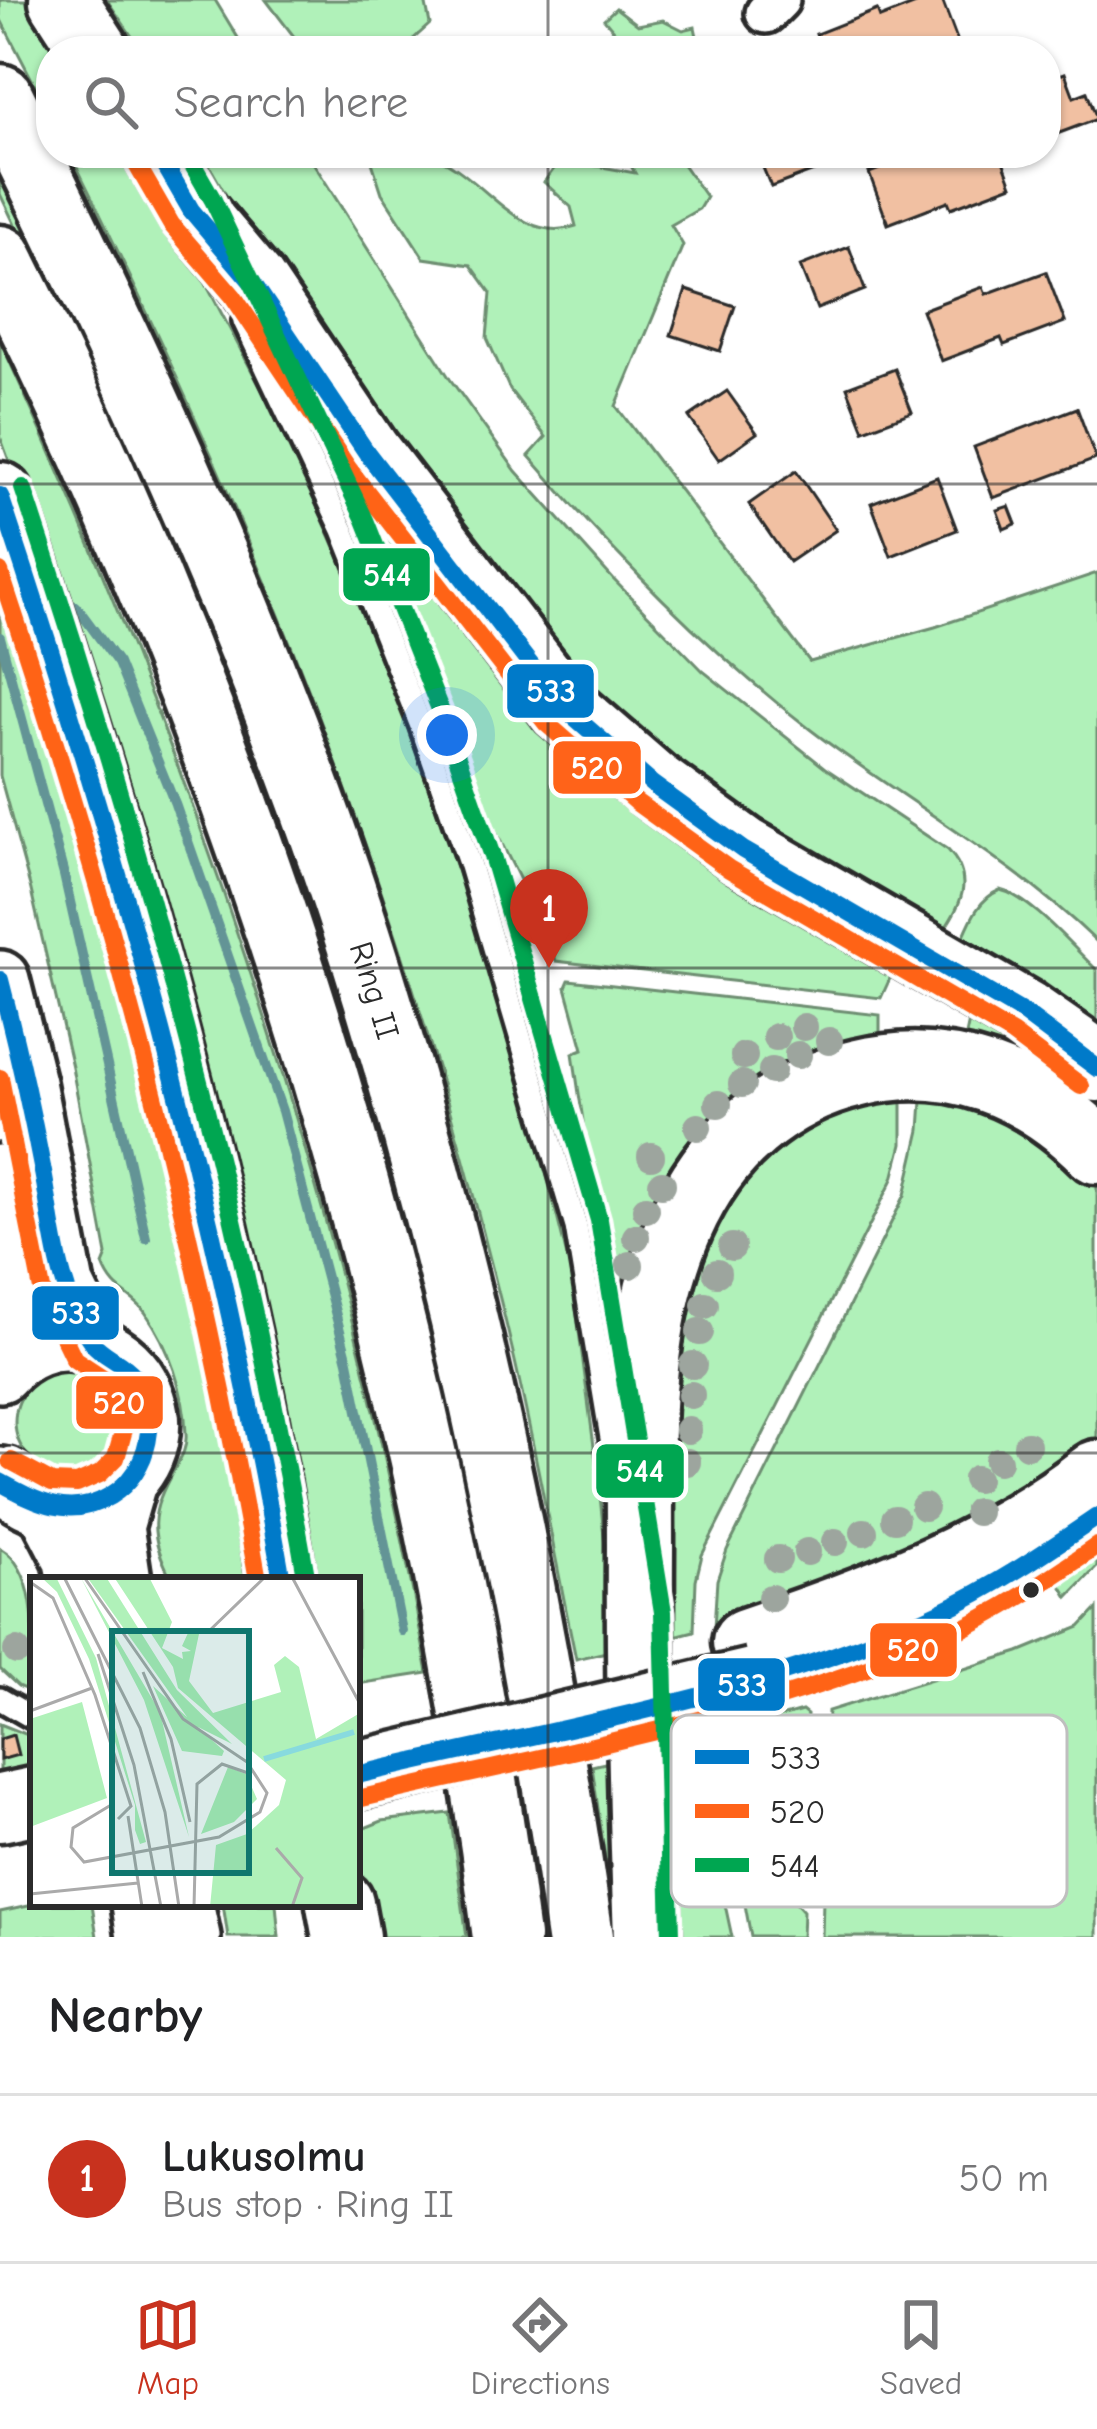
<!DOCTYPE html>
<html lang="en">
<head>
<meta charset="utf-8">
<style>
	body { margin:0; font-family:"Comic Neue",sans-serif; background:#f6f6f6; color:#202124 }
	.you { position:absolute; left:447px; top:735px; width:42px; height:42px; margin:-30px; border:9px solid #fff; border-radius:50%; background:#1a73e8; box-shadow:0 0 0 18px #1a73e833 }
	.badge { display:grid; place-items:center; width:78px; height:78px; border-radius:50%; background:#c8321e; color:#fff; font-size:39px; font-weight:700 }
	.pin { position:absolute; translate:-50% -99px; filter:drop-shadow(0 3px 6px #0008) }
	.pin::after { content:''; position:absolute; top:63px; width:42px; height:36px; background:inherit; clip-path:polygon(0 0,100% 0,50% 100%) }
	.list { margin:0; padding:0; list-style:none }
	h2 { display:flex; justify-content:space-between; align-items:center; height:156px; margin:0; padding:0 48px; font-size:51px }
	h2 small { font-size:39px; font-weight:400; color:#757577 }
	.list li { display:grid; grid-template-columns:78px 1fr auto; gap:36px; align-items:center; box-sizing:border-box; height:168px; padding:0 48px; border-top:3px solid #e0e0e0 }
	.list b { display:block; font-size:45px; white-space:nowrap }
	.list p { margin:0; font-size:39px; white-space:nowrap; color:#757577 }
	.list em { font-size:39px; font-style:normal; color:#757577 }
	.icon { flex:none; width:66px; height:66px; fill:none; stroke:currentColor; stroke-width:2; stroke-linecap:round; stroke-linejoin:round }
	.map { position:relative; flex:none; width:1097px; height:1937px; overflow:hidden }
	.search { position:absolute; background:#fff; box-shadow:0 3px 9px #0004; left:36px; right:36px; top:36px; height:132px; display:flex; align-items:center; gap:30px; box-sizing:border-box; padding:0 42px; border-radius:48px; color:#757577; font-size:45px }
	.sheet { height:324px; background:#fff }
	nav { display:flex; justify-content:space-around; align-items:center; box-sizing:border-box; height:168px; border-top:3px solid #e0e0e0; background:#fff; font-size:33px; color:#757577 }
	nav a { display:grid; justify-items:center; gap:6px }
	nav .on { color:#c8321e }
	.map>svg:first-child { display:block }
	.green { fill:#b0f1b9; stroke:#6e8e72; stroke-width:3 }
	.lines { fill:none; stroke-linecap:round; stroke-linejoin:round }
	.stream { stroke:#639496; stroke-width:10 }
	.building { fill:#f1c0a2; stroke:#2b2b2b; stroke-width:3 }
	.service-casing { stroke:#2b2b2b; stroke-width:30 }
	.minor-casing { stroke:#2b2b2b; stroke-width:48 }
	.secondary-casing { stroke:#2b2b2b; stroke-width:66 }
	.trunk-casing { stroke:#2b2b2b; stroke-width:75 }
	.service { stroke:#fff; stroke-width:21 }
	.minor { stroke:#fff; stroke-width:39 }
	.secondary { stroke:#fff; stroke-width:57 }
	.trunk { stroke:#fff; stroke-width:66 }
	.trunk-bridge-casing { stroke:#2b2b2b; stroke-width:75; stroke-linecap:butt }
	.trunk-bridge { stroke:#fff; stroke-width:66 }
	.bus-1-casing { stroke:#fff; stroke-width:27 }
	.bus-2-casing { stroke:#fff; stroke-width:27 }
	.bus-3-casing { stroke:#fff; stroke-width:27 }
	.bus-1 { stroke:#007ac9; stroke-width:18 }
	.bus-2 { stroke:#ff6319; stroke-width:18 }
	.bus-3 { stroke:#00a651; stroke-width:18 }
	.tree { fill:#9da59e }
	.grid { fill:none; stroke:#2b2b2b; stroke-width:3; stroke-opacity:0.55 }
	.bus-dot { fill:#2b2b2b; stroke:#fff; stroke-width:4.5 }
	.labels { text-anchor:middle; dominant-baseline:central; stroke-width:9; stroke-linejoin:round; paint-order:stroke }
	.street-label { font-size:33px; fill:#2b2b2b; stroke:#fff }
	.inset-river { fill:none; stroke:#88dade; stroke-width:6 }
	.inset-road { fill:none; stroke:#aaa; stroke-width:3 }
	.view { fill:#0f766e; fill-opacity:0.15; stroke:#0f766e; stroke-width:6 }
	.inset-edge { fill:none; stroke:#2b2b2b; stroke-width:6 }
	.key { fill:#fff; stroke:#bfbfbf; stroke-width:3 }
	.key-label { font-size:33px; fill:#2b2b2b }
	.line-badge { stroke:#fff; stroke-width:4.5 }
	.badge-label { font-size:33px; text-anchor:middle; font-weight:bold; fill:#fff }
</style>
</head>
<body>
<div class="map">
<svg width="1097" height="1937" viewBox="0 0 1097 1937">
	<rect width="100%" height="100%" fill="#fff"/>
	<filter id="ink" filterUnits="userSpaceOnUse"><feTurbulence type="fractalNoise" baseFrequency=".00833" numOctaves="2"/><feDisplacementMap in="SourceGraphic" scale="24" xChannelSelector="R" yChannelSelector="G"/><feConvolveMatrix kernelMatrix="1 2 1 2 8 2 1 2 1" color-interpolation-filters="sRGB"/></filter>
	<g filter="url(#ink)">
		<g class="green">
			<polygon points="0,0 43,0 75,51 51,51 51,116 0,18"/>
			<polygon points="107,0 215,0 246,51 142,51"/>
			<polygon points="266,0 425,0 430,24 400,51 305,51"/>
			<polygon points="616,8 638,25 663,20 683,30 695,27 700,51 619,51 619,37 604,19"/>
			<path d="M70,153H137L283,430L379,646L464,890L535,1128L572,1277L599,1485L615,1650L576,1659C555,1558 537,1457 514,1357C474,1186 423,1010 365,844C283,607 181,377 70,153Z"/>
			<path d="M202,153H307L450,379L516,471L613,579L703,671L825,768L948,850C976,880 960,906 940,936L760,837L543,656L257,249Z"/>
			<path d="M369,153C386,153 410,149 427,154C481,169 516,247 576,226L571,207L544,182L556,166L580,163L635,173L624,153H675L706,197L699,209L671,225L683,245L616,406L810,662L935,627L1097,573V942C1012,859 905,802 811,730C706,649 616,556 529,456L546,437L510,390L487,338L491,293L471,265L424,258L382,193Z"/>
			<polygon points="0,161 216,633 325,931 421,1252 507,1647 490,1650 96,393 0,194"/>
			<path d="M0,340C197,767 346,1209 428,1673L357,1684V1580H301L59,597L0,436Z"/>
			<polygon points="338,463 430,576 897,963 881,998 556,961 531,876 520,880 477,794"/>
			<path d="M0,564L39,690L152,1113L252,1580H172C148,1534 149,1513 175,1468C182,1456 187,1448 186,1434C185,1392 169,1346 145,1312C130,1292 114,1294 103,1265L107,1255L72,1067L30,886L0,776Z"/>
			<path d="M1000,890C1031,897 1073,948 1097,970V1040L959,947C969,925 976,900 1000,890Z"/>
			<polygon points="569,980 880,1015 880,1045 802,1067 619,1339 601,1243 573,1053 583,1049 566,987"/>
			<polygon points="970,1016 1097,1092 1097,1121 965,1040"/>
			<polygon points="923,1086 961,1090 1097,1182 1097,1453 1070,1475 744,1620 714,1627 717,1580 727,1550 905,1195 920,1130"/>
			<polygon points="902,1087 902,1144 893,1179 702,1555 696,1580 694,1631 663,1639 677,1297 757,1144"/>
			<circle cx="66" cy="1422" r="51"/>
			<polygon points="1097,1541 1097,1567 1068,1597 1059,1582"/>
			<path d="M0,1548C42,1572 33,1651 33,1693L18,1686L0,1669Z"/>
			<polygon points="1097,1609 1097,1937 822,1937 828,1711 1019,1652 1080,1627"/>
			<path d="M802,1711L807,1715L804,1878L793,1876C771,1837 763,1790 726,1763L721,1734Z"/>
			<polygon points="0,1724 33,1737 33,1781 0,1789"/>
			<polygon points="700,1739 705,1812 732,1937 670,1937 663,1748"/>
			<polygon points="623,1759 616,1937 592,1766"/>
			<polygon points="528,1776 552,1937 536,1937 512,1778"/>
			<polygon points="723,1786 729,1786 737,1795 771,1875 803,1911 802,1937 751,1937"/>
			<polygon points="450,1813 467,1937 369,1937 357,1872 357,1831 382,1821"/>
			<polygon points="38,1904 92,1904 97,1937 0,1937 0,1912"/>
			<polygon points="223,1904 276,1904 279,1937 228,1937"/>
		</g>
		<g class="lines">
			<g class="stream">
				<polyline points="76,606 118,663 175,804 282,1111 348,1361 402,1631"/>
				<polyline points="0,637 64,875 146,1238"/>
			</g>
		</g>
		<g class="building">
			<polygon points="926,0 942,0 959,45 944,51 822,51 816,34 877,10 880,18"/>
			<polygon points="1065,73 1074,97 1087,92 1097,119 1046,138 1046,80"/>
			<polygon points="757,153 813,153 819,169 771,187"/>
			<polygon points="922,153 932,153 934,159 947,153 1000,153 1012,185 951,208 948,201 888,224 869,173"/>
			<polygon points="849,247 865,290 817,309 800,266"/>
			<polygon points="1046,272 1065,322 1004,345 1001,338 941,361 922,310 983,287 986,294"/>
			<polygon points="686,290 735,306 720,351 671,335"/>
			<polygon points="895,369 912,412 864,430 847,387"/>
			<polygon points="727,391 757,433 719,460 689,417"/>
			<polygon points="1077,408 1096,459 993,498 974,447"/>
			<polygon points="796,471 836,530 789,562 749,504"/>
			<polygon points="937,477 957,530 891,556 871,503"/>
			<polygon points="1009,506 1016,524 1004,529 997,510"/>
			<polygon points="13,1735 18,1755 0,1760 0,1739"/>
		</g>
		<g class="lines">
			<defs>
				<g id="service">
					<polyline points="244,321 343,530 421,726 470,866 576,1227 612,1444"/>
					<polyline points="0,1699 33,1718"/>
				</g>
				<polyline id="minor" points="766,13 779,0"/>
				<g id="secondary">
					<polyline points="0,980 26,1083 65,1286 94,1346"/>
					<polyline points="0,1174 23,1294 20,1354"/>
					<path d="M0,1373C21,1349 51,1336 82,1343C103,1347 123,1360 135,1377C194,1465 71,1558 0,1477"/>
					<polyline points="46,1507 72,1557 77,1580"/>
					<polyline points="122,1580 114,1527 127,1482"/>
					<polyline points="141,1904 146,1937"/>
					<polyline points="184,1904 191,1937"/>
				</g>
				<g id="trunk">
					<polyline points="63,0 96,51"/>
					<path id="s1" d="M0,98C143,385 283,687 376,995C470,1303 534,1618 580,1937"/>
					<polyline points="158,153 191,210 252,282 367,453 563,707 652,784 743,850 1025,1014 1081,1053 1097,1068"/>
					<path d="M0,259C264,783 433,1356 506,1937"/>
					<path d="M0,496C121,850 223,1210 282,1580"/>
					<polyline points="0,1482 4,1482"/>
					<path d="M746,1642C871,1599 992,1556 1097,1474"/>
					<polyline points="0,1808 33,1801"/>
					<polyline points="340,1904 346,1937"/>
					<path d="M647,1937C642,1807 639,1677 640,1547C640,1440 636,1325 680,1225C714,1147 776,1092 859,1073C950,1051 1033,1085 1097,1150"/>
				</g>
			</defs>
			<use href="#service" class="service-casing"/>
			<use href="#minor" class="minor-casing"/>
			<use href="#secondary" class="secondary-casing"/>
			<use href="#trunk" class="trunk-casing"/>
			<use href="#service" class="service"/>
			<use href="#minor" class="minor"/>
			<use href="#secondary" class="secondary"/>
			<use href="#trunk" class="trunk"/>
			<defs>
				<polyline id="trunk-bridge" points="357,1775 753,1682"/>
			</defs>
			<use href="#trunk-bridge" class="trunk-bridge-casing"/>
			<use href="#trunk-bridge" class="trunk-bridge"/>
			<defs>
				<g id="bus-1">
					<polyline points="158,153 191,210 252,282 367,453 563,707 652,784 743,850 1025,1014 1097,1068"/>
					<path d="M0,496C119,852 218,1210 282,1580"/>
					<path d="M0,980C16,1042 30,1104 42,1167C50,1206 53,1247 65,1284C70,1302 81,1327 92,1342C102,1356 122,1361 134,1376C162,1414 150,1472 110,1496C70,1520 37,1502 0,1482"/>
					<path d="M357,1775C547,1730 764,1696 940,1612C996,1586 1047,1551 1097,1517"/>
				</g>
				<g id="bus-2">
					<polyline points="137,165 171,224 233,296 348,468 546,723 636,802 729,869 1012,1034 1081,1086"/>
					<path d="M0,572C110,902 198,1237 258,1580"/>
					<polyline points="0,1078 43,1295 74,1359 103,1378 116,1392 126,1422 116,1458 100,1474 77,1484 52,1483 11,1461"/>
					<path d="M362,1798C559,1752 761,1718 947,1636C1000,1612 1049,1579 1097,1546"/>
				</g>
				<g id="bus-3">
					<polyline points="186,153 213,200 365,520 443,717 493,859 599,1220 663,1612 671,1936"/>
					<path d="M23,488C142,845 241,1205 306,1576"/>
				</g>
			</defs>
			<use href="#bus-1" class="bus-1-casing"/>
			<use href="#bus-2" class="bus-2-casing"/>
			<use href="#bus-3" class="bus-3-casing"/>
			<use href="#bus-1" class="bus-1"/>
			<use href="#bus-2" class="bus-2"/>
			<use href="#bus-3" class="bus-3"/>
		</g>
		<g class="tree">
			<circle cx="804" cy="1027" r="14"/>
			<circle cx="776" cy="1037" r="14"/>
			<circle cx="829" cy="1041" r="14"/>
			<circle cx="798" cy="1055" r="14"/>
			<circle cx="744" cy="1056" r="14"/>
			<circle cx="772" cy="1071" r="14"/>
			<circle cx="742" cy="1084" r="14"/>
			<circle cx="718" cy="1104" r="14"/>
			<circle cx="698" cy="1127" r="14"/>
			<circle cx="651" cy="1156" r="14"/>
			<circle cx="662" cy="1184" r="14"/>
			<circle cx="646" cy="1209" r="14"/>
			<circle cx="636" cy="1237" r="14"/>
			<circle cx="732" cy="1247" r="14"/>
			<circle cx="630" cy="1265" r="14"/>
			<circle cx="717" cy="1273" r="14"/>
			<circle cx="705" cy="1305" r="14"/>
			<circle cx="700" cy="1332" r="14"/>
			<circle cx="693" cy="1365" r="14"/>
			<circle cx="691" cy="1395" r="14"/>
			<circle cx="688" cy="1430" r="14"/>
			<circle cx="1027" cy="1445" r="14"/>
			<circle cx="998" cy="1461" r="14"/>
			<circle cx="687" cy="1462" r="14"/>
			<circle cx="976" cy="1479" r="14"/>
			<circle cx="924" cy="1507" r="14"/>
			<circle cx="977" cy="1512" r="14"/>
			<circle cx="895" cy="1519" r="14"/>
			<circle cx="864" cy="1532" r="14"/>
			<circle cx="835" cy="1542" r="14"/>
			<circle cx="807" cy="1552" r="14"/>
			<circle cx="778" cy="1559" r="14"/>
			<circle cx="771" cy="1598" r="14"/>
			<circle cx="17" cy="1651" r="14"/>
		</g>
	</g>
	<path class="grid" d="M548,0V51M548,153V1937M0,484H1097M0,968H1097M0,1453H1097"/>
	<circle class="bus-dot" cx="1031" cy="1590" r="10"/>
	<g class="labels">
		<g class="street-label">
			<text stroke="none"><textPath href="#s1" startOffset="969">Ring II</textPath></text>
		</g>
	</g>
	<g transform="translate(30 1577)">
		<rect width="330" height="330" fill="#fff"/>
		<path d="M11,0H26L66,81L116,265L110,267L105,253V228L59,82L27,15ZM57,0H76L147,113L202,167L162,147ZM84,0H119L142,45L132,71L153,82L152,75L161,74L152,69L158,56L169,57L159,104L183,136L251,115L244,88L255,79L269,90L286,162L330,136V330H180L186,268L217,257L249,228L256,203L148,111L143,90ZM51,1L130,135L159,260L114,123ZM123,109L194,174L192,179L152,174ZM52,125L77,221L0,250V142ZM198,190L216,197L227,222L204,245L171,257Z" fill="#b0f1b9"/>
		<path class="inset-river" d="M234,182L324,155"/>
		<path class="inset-road" d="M34,0L110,151L135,235L149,330M54,0L153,142L217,185L237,216L230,235L189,260L54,285L41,270L43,251L81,228M262,0L330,127M0,5L23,21L65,118L101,229L88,242M178,55L235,0M68,77L104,188L131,330M113,95L141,162L160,245M0,134L62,111M98,239L112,330M246,271L272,301L262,330M0,317L108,306M164,330L167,207L192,187L218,196"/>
		<path class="view" d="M82,54H219V296H82Z"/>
		<rect width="330" height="330" class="inset-edge"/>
	</g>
	<rect x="671" y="1715" width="396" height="192" rx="18" class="key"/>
	<rect x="695" y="1750" width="54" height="14" fill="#007ac9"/>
	<rect x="695" y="1804" width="54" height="14" fill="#ff6319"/>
	<rect x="695" y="1858" width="54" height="14" fill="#00a651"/>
	<g class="key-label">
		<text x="770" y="1769">533</text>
		<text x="770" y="1823">520</text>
		<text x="770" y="1877">544</text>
	</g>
	<g class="line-badge">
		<rect x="341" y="546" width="91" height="57" rx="12" fill="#00a651"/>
		<rect x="505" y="662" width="91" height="58" rx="12" fill="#007ac9"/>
		<rect x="551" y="739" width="92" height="57" rx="12" fill="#ff6319"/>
		<rect x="30" y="1284" width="91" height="58" rx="12" fill="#007ac9"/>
		<rect x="74" y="1374" width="91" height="57" rx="12" fill="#ff6319"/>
		<rect x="594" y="1442" width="92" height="58" rx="12" fill="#00a651"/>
		<rect x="868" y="1621" width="91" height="58" rx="12" fill="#ff6319"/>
		<rect x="696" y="1656" width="91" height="57" rx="12" fill="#007ac9"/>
	</g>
	<g class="badge-label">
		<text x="387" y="586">544</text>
		<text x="551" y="702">533</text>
		<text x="597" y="779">520</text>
		<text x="76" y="1324">533</text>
		<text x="119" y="1414">520</text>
		<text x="640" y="1482">544</text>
		<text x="913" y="1661">520</text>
		<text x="742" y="1696">533</text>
	</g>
</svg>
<div class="you"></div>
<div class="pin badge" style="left:549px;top:968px">1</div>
<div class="search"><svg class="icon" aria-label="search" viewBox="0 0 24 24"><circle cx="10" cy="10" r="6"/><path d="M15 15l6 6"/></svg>Search here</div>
</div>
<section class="sheet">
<h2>Nearby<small></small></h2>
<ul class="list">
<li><span class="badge">1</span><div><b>Lukusolmu</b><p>Bus stop · Ring II</p></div><em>50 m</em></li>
</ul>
</section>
<nav>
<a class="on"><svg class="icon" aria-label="map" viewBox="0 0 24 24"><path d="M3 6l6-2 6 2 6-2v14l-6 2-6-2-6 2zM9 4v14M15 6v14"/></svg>Map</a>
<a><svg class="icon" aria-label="directions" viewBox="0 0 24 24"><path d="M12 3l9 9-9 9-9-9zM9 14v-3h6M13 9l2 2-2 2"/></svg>Directions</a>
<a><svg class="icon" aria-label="saved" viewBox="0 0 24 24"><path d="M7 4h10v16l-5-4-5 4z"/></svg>Saved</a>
</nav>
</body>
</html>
